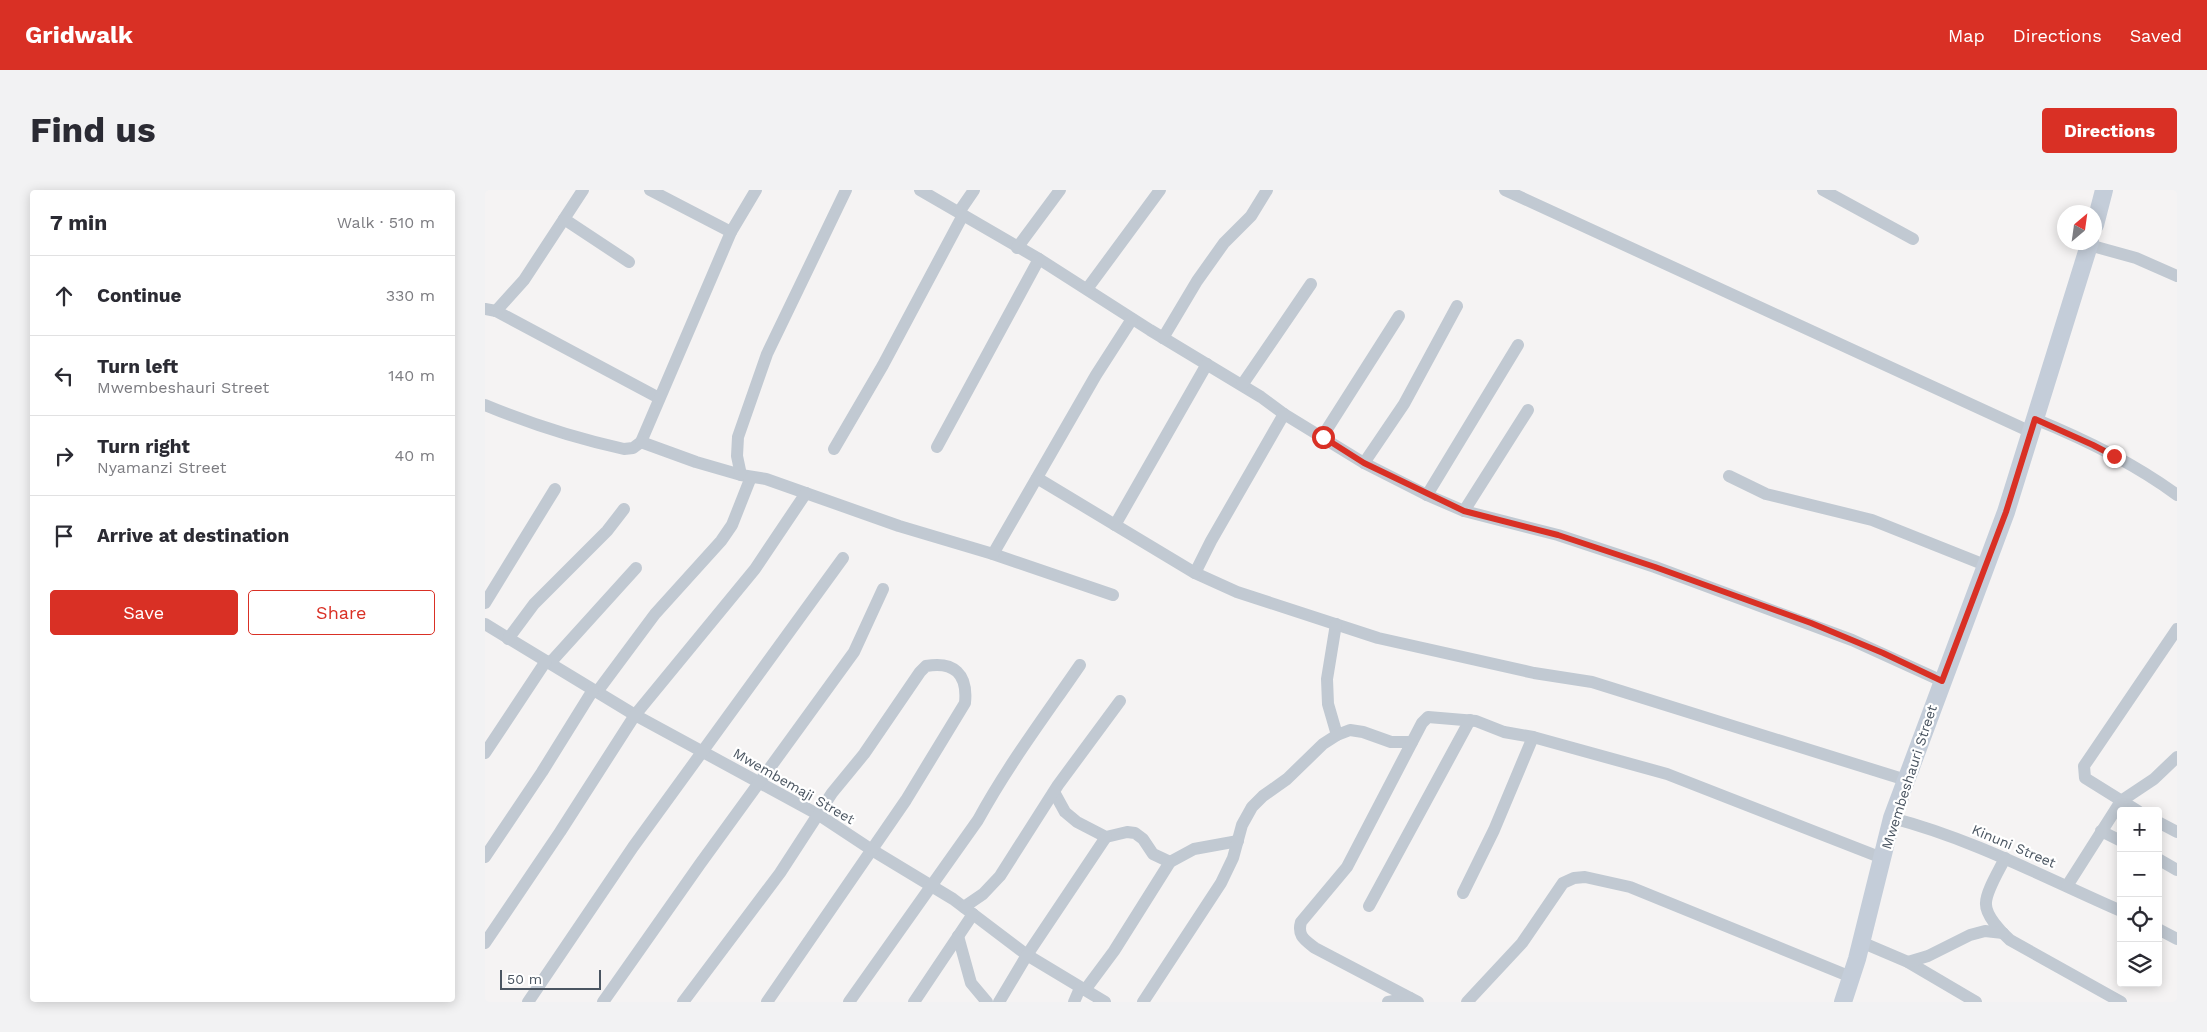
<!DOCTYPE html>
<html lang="en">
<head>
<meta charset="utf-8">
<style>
	body { margin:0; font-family:"Work Sans",sans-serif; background:#f2f2f3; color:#2b2b33 }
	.controls { position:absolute; right:15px; bottom:15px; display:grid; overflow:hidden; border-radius:5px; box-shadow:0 2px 12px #0003 }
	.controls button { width:45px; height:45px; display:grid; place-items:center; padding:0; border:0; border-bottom:1px solid #e1e1e2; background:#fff; color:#2b2b33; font:25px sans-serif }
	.compass { position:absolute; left:1572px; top:15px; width:45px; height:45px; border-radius:50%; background:#fff; box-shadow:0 2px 12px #0003; rotate:29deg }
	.scale { position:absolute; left:15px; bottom:12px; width:101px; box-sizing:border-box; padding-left:5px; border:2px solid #4a5561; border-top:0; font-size:14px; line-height:18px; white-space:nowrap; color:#4a5561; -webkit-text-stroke:4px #fff; paint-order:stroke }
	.stop { position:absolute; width:15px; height:15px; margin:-11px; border:4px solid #d93025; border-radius:50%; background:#fff }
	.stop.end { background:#d93025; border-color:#fff; box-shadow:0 1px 5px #0008 }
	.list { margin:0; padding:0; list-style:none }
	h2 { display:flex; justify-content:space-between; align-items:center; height:65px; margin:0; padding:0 20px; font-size:21px }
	h2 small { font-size:16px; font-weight:400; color:#7c7c81 }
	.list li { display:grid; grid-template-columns:32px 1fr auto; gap:15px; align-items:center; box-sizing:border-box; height:80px; padding:0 20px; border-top:1px solid #e1e1e2 }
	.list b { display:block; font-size:19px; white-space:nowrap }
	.list p { margin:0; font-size:16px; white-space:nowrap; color:#7c7c81 }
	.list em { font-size:16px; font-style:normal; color:#7c7c81 }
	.actions { display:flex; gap:10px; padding:15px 20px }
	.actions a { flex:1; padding:11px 0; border:1px solid #d93025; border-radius:5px; text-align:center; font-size:18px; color:#d93025 }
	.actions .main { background:#d93025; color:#fff }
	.icon { flex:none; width:28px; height:28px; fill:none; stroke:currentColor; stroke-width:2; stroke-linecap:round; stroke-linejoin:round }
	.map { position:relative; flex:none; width:1692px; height:812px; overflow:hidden; border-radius:5px }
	header { display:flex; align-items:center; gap:30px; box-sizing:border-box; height:70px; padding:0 25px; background:#d93025; color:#fff }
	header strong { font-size:24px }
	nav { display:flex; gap:28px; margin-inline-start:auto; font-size:18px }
	.intro { display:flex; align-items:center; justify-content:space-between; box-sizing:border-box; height:120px; padding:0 30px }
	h1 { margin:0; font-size:35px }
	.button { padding:12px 22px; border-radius:5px; background:#d93025; color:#fff; font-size:18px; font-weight:700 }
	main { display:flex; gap:30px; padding:0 30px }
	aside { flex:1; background:#fff; border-radius:5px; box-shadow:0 2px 12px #0003 }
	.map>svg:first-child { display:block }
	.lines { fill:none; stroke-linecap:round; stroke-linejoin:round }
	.street { stroke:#c1c9d2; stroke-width:12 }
	.secondary { stroke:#c4cdd9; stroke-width:18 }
	.route { stroke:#d93025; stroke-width:6 }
	.labels { text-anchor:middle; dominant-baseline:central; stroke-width:4.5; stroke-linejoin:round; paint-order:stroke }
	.street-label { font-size:14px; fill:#4a5561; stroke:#fff }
</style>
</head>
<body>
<header>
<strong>Gridwalk</strong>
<nav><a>Map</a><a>Directions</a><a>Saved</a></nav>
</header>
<div class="intro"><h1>Find us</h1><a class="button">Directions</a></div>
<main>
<aside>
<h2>7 min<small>Walk · 510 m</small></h2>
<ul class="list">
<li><svg class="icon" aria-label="ahead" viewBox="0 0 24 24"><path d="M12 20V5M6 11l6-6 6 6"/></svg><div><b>Continue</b></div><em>330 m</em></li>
<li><svg class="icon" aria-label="left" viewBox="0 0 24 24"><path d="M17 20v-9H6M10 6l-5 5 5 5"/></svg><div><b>Turn left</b><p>Mwembeshauri Street</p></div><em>140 m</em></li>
<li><svg class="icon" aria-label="right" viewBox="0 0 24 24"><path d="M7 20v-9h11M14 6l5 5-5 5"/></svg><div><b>Turn right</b><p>Nyamanzi Street</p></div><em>40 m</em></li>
<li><svg class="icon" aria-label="arrive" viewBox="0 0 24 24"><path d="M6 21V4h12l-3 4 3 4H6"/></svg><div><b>Arrive at destination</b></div></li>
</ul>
<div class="actions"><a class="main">Save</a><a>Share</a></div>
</aside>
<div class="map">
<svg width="1692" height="812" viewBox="0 0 1692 812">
	<rect width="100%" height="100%" fill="#f5f3f3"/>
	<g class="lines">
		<g class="street">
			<polyline points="165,0 246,42"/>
			<polyline points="435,0 554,69 665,140 776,207 799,224 879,273 942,305 979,321 1073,345 1170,377 1367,450 1457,491"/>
			<polyline points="1020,0 1546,242"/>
			<polyline points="1338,0 1428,49"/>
			<polyline points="474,22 489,0"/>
			<polyline points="79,29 144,72"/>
			<polyline points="1604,55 1651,68 1692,86"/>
			<polyline points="532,58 575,0"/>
			<polyline points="602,99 675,0"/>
			<polyline points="0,119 11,121 174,208"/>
			<polyline points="11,121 39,90 98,0"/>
			<polyline points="678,148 712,91 739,53 766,26 782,0"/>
			<polyline points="757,195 826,94"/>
			<path d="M0,215C48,235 89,248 139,259L148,258L156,252L246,42L271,0"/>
			<path d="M1550,229C1599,249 1649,273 1692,305"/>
			<polyline points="837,247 914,126"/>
			<polyline points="156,252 211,272 256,285 281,289 414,336 508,364 628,405"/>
			<polyline points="452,257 554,69"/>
			<polyline points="349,259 398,175 478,25"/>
			<polyline points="879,273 919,214 972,116"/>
			<polyline points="256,285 252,266 253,247 282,164 361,0"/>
			<polyline points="1244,286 1281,304 1387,330 1500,375"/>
			<polyline points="552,288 710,383 752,402 893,448 1049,483 1107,492 1421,590"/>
			<polyline points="942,305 1033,155"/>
			<polyline points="979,321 1043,220"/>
			<polyline points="630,335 722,174"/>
			<polyline points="508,364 611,185 647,129"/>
			<polyline points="710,383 726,351 799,224"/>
			<polyline points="0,413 70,299"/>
			<polyline points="0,434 150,525 334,625 387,660 468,709 542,765 620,812"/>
			<polyline points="851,434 842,489 843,514 852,545"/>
			<polyline points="23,449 49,414 122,341 139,319"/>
			<polyline points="65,473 151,378"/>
			<polyline points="112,502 170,424 236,351 247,335 266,287"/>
			<polyline points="0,563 61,471"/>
			<polyline points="569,602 580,622 592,632 621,647 642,642 650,643 658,649 668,664 685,672"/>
			<polyline points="1653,621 1600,588 1599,576 1692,439"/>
			<path d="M1407,628C1488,649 1560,688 1636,721"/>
			<polyline points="1673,632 1692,642"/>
			<polyline points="1616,641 1636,651"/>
			<polyline points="0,667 57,582 108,500"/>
			<path d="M1520,668C1515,679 1501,701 1501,713C1500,725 1516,742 1525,750L1636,812"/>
			<polyline points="1673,669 1692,680"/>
			<polyline points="1582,696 1636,611 1669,589 1692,567"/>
			<polyline points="978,703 1009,640 1048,547"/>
			<polyline points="884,716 985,530"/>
			<polyline points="479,717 498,704 515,686 573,595 635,511"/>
			<polyline points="1673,739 1692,749"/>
			<polyline points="473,746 486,793 502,812"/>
			<polyline points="1376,752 1423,772 1491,812"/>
			<polyline points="0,753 75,642 150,525 270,379 321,303"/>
			<polyline points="1423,772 1443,766 1485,745 1500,741 1518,743"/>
			<polyline points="600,800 629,761 685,672 709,659 753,651"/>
			<polyline points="43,812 148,657 358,368"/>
			<polyline points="118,812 215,674 369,462 398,399"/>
			<path d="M198,812L295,683L347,603L379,564L435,482L441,476C469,471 483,484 480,513L421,610L282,812"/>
			<path d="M364,812L493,630C523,575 560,526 595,475"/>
			<polyline points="429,812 488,724"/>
			<polyline points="514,812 542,765 621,647"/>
			<polyline points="589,812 595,798"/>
			<polyline points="658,812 736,693 748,668 757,635 767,617 778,606 802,589 838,554 852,545 865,540 878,542 906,552 927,552"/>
			<polyline points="903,812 925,808"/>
			<path d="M933,812L830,758C820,750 812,746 816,732L862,677L937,533L943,527L991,531L1019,542L1048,547L1182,584L1397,668"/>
			<polyline points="982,812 1037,753 1078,693 1089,688 1100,687 1145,697 1366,787"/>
		</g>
		<g class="secondary">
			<polyline points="1610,35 1619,0"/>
			<polyline points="1358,812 1372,769 1407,628 1521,322 1605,52"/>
		</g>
	</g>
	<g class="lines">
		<polyline class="route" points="838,247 879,273 979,321 1073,345 1170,377 1326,433 1398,463 1457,491 1521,322 1550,229 1608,255 1629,266"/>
	</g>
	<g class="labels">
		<g class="street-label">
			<text transform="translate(1424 587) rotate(-72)">Mwembeshauri Street</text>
			<text transform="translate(309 596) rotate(30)">Mwembemaji Street</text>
			<text transform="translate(1529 656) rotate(23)">Kinuni Street</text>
		</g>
	</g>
</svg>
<div class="controls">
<button>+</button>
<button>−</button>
<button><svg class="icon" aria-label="locate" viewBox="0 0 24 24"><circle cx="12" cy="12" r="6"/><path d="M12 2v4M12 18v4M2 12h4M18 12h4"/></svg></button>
<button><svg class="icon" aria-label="layers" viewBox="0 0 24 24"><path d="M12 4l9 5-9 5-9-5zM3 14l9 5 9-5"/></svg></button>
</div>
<svg class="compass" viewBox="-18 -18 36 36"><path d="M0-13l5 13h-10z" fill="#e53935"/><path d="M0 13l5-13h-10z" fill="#7c7c81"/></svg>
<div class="scale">50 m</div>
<div class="stop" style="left:838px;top:247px"></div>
<div class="stop end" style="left:1629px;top:266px"></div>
</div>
</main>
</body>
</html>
